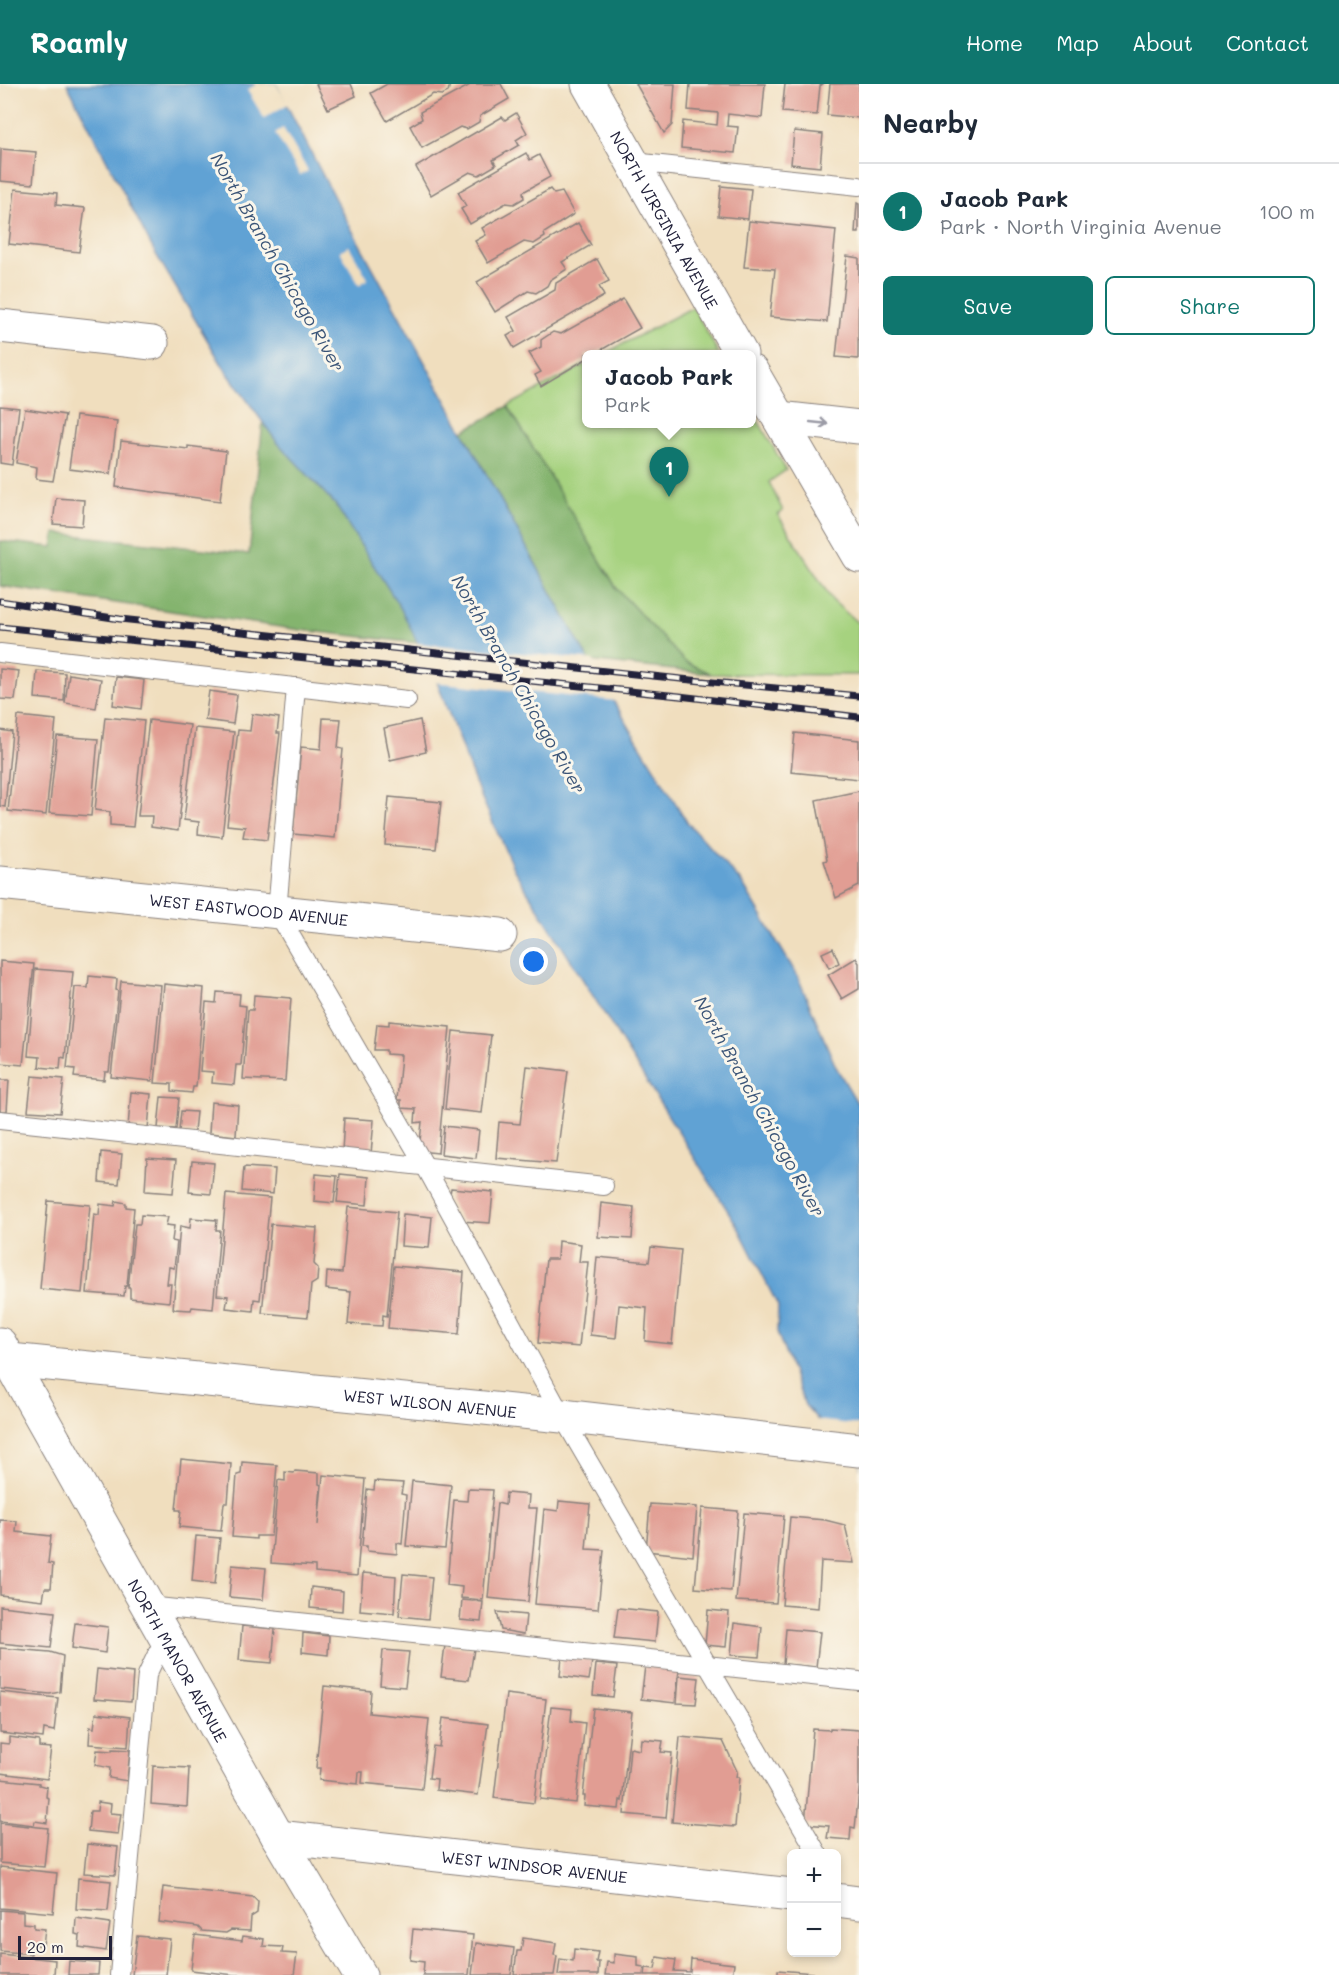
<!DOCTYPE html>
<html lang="en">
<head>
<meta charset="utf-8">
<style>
	body { margin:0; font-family:Mali,sans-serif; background:#f6f6f7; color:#1f2937 }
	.controls { position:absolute; right:18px; bottom:18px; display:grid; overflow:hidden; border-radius:9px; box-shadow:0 3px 9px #0003 }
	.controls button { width:54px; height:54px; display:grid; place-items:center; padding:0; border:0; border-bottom:2px solid #e0e1e3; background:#fff; color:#1f2937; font:30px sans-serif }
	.scale { position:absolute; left:18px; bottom:15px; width:94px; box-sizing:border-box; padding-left:6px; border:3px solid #22223b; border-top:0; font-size:16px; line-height:21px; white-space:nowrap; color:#22223b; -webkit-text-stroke:4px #fbf7ec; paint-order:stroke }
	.you { position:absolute; left:534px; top:878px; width:21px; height:21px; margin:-15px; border:4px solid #fff; border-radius:50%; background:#1a73e8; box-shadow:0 0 0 9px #1a73e833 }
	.badge { display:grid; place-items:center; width:39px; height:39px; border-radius:50%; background:#0f766e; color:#fff; font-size:20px; font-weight:700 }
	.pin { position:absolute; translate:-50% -50px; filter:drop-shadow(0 2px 3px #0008) }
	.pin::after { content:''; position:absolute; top:32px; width:21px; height:18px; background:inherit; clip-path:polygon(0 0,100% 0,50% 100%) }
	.popup { position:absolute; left:582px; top:266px; width:174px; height:78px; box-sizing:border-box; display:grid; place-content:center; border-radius:9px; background:#fff; filter:drop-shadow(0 2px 4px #0005); font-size:20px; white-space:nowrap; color:#747a83 }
	.popup b { font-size:22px; color:#1f2937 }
	.popup::after { content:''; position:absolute; left:50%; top:100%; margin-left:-12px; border:12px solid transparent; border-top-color:#fff }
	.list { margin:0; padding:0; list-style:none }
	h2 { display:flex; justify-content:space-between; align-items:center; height:78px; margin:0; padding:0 24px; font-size:26px }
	h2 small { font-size:20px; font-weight:400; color:#747a83 }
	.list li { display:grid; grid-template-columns:39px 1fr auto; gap:18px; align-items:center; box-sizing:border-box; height:96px; padding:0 24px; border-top:2px solid #e0e1e3 }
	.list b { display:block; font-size:22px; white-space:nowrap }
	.list p { margin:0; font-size:20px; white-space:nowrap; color:#747a83 }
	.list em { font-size:20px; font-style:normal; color:#747a83 }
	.actions { display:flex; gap:12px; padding:18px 24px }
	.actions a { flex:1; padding:14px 0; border:2px solid #0f766e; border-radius:9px; text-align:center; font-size:21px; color:#0f766e }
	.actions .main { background:#0f766e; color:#fff }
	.map { position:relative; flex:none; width:859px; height:1891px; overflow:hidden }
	header { display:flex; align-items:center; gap:36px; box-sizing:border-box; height:84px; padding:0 30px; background:#0f766e; color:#fff }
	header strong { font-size:28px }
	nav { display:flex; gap:33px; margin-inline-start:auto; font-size:21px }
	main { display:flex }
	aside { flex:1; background:#fff }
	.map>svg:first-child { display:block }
	.green { fill:#a6d27f; stroke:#647a5d; stroke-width:1.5 }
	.forest { fill:#84b46e; stroke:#536b54; stroke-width:1.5 }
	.water { fill:#60a2d4; stroke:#416288; stroke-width:1.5 }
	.pier { fill:#f0debe }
	.building { fill:#e19d93 }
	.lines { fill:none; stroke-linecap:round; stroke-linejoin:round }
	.service-casing { stroke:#89807c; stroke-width:20 }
	.minor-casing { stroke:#89807c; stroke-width:35 }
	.tertiary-casing { stroke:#89807c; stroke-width:35 }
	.service { stroke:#fff; stroke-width:18 }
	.minor { stroke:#fff; stroke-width:33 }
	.tertiary { stroke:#fff; stroke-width:33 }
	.rail-casing { stroke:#22223b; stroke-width:7 }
	.rail { stroke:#fbf7ec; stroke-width:4.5; stroke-dasharray:14; stroke-linecap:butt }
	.oneway { stroke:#9c9ca7 }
	.labels { text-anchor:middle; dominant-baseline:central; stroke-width:6; stroke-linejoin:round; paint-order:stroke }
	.street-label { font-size:16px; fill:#22223b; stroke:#fbf7ec }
	.water-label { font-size:18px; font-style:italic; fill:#3b5578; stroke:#fbf7ec }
</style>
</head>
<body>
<header>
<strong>Roamly</strong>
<nav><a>Home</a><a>Map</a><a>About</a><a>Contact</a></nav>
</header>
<main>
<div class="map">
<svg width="859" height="1891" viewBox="0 0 859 1891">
	<rect width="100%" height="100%" fill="#fbf7ec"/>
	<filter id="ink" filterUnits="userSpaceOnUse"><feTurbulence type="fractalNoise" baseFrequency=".0167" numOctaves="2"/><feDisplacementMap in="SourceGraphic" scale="12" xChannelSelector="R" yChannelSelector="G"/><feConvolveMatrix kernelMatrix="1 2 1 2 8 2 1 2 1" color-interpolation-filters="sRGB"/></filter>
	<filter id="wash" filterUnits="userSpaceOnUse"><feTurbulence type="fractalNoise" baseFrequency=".008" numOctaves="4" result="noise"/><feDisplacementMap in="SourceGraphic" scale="24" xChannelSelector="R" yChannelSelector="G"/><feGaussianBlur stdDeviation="1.35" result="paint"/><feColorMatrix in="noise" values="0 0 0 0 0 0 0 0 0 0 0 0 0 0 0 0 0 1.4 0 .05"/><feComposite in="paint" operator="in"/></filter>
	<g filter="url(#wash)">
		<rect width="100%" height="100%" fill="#f0debe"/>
		<g class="green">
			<polygon points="693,223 719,270 604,270"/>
			<polygon points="586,280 586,340 752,340 752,326 786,386 769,398 783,427 778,431 832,516 859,540 859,591 711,590 685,578 617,505 508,322"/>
		</g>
		<g class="forest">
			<polygon points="508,322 617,505 685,578 711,590 589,577 463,347"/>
			<polygon points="263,337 277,358 335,420 400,523 419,559 300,546 0,502 0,457 53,463 55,449 249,470"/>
		</g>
		<polygon class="water" points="67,0 276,0 335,115 589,577 687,738 742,799 797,891 836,983 859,1022 859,1383 805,1321 777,1248 778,1222 738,1143 514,786 476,701 437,598 400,523 335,420 277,358 224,284 154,167"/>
		<g class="pier">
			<polygon points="257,0 276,0 288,20 264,34 247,6"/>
			<polygon points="283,44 308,87 300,91 275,49"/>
			<polygon points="349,162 368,195 359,201 340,167"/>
			<polygon points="415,559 593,576 617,617 433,598"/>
			<polygon points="815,1336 859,1341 859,1386 857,1385"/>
		</g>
		<g id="blocks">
			<g class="building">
				<polygon points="316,0 351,0 356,12 328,25"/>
				<polygon points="387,0 450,0 448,8 442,11 433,10 387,37 371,9"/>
				<polygon points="472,0 501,0 509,15 480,32 479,38 467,45 460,43 422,64 410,42 422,35 420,28"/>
				<polygon points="636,0 675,0 672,41 664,49"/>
				<polygon points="690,0 765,0 762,34 728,30 727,42 738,43 735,69 681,64 683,37 717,41 718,29 688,26"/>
				<polygon points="785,0 823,0 820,2 817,31 782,28"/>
				<polygon points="830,0 859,0 859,34 827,31"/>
				<polygon points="516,29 527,49 516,56 519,61 493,76 496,81 479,91 470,88 431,111 416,83 502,33 505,36"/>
				<polygon points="794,47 823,50 820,83 791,80"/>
				<polygon points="1,65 36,68 33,100 0,97"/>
				<polygon points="526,69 530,76 539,71 550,93 523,108 524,114 514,120 506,119 470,140 461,125 466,122 458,108"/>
				<polygon points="721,102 751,105 748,135 718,132"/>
				<polygon points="15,105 57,109 56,121 85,124 79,168 9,160"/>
				<polygon points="550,105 554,110 562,108 574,130 544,149 545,153 534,160 524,158 488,179 475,157 486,151 482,144"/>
				<polygon points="857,119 859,120 859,149 855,149"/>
				<polygon points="749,137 836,146 827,238 770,233 775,185 744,183"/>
				<polygon points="578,139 591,161 562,178 567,185 550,196 547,202 536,209 528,207 495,228 477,198"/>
				<polygon points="847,172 859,174 858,275 836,273"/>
				<polygon points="597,175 609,197 599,202 604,212 514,264 507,252 516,247 508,233 555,206 556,199"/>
				<polygon points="623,215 640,244 594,270 586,270 586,275 541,302 535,291 541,288 529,269 541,263 541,256 553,248 561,250"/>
				<polygon points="0,322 19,324 12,381 0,379"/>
				<polygon points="25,325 65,331 53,397 36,395 37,383 16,379"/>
				<polygon points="76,332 117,337 110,390 69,385"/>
				<polygon points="121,357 188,365 188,362 226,367 220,417 116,403"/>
				<polygon points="56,414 84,416 82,442 53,440"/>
				<polygon points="0,585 19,587 15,616 0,615"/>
				<polygon points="37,587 65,589 64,617 35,614"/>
				<polygon points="69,590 101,595 96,624 65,619"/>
				<polygon points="116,593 144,596 141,625 113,621"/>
				<polygon points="209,607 237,611 233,640 205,636"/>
				<polygon points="252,630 279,634 277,649 280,649 267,756 243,753 245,743 227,741 238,646 250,647"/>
				<polygon points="18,632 56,636 46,731 8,727"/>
				<polygon points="105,633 144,637 133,743 110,741 110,728 95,726"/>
				<polygon points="323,634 341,635 338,664 343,665 335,754 293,750 301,663 321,665"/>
				<polygon points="149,636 190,641 178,747 151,743 152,732 138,732"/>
				<polygon points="420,636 426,668 390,676 384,644"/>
				<polygon points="195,644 234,648 222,753 198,750 199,738 184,736"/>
				<polygon points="0,646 12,648 5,723 0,722"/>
				<polygon points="795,649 859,656 859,695 791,688"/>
				<polygon points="57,652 98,655 91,732 49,729"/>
				<polygon points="859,707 859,802 836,814 824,777 827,776 816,716"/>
				<polygon points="389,713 441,718 436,765 385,761"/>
				<polygon points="833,864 839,879 829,884 822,869"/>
				<polygon points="856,874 859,879 859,905 842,915 828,891"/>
				<polygon points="0,877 34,880 23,981 0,979"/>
				<polygon points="35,885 73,888 65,974 61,973 60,985 39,983 40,973 28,972"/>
				<polygon points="89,892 117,895 116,906 118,907 109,988 105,988 104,996 74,993 75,985 67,984 75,903 88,904"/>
				<polygon points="121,897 161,901 152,997 111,993"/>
				<polygon points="164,900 204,904 196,1003 193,1003 192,1009 172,1007 172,1000 155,999"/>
				<polygon points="217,908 240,910 239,921 246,922 241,981 236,981 234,1001 212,999 213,988 200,987 206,918 216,919"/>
				<polygon points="254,911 291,914 285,997 243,995 248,926 253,926"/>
				<polygon points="389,937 450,943 438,1069 419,1067 422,1038 415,1039 416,1025 401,1024 401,1016 397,1016 401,971 386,970 386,966 374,966 377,940 389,941"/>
				<polygon points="453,947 491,951 482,1029 445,1025"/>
				<polygon points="527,982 568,987 556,1079 496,1074 499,1038 520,1040"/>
				<polygon points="32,992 64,995 60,1029 28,1027"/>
				<polygon points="0,996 9,996 7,1027 0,1027"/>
				<polygon points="131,1008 151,1010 148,1045 128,1043"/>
				<polygon points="161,1013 179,1014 176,1045 158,1044"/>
				<polygon points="211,1018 238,1021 236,1052 209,1049"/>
				<polygon points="181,1027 196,1028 194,1048 179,1047"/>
				<polygon points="344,1034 374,1036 371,1070 342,1067"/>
				<polygon points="444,1042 479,1046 476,1074 441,1070"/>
				<polygon points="101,1068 122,1070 119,1100 99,1098"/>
				<polygon points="147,1074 176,1076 173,1109 145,1107"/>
				<polygon points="192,1077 214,1079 211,1110 189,1108"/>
				<polygon points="244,1083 275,1085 273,1110 242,1107"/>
				<polygon points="316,1090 337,1092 334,1119 314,1117"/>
				<polygon points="340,1090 369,1093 367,1121 337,1118"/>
				<polygon points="451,1104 493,1108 490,1139 461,1137 449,1116"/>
				<polygon points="226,1110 270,1114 260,1216 254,1215 253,1227 226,1224 228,1212 217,1211"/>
				<polygon points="48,1117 90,1121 82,1209 40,1205"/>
				<polygon points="116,1117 126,1119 126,1123 134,1124 127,1202 125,1202 124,1212 87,1209 94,1130 99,1131 100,1120 115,1122"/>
				<polygon points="601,1119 634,1123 632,1155 598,1153"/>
				<polygon points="348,1123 397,1128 387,1232 383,1231 382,1242 348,1240 351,1208 326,1205 327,1188 342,1189"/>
				<polygon points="403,1130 432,1133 429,1164 401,1162"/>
				<polygon points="141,1131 168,1133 166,1141 174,1142 172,1157 177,1158 174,1184 169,1183 167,1200 171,1200 169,1218 130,1214 130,1204 128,1204 135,1140 140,1140"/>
				<polygon points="191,1134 217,1136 216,1146 220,1146 213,1225 192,1223 191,1226 173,1225 180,1142 190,1144"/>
				<polygon points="271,1140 317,1144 314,1180 318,1184 317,1197 311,1201 308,1233 262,1229"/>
				<polygon points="558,1157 581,1160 579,1178 588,1178 579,1263 538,1259 546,1175 557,1175"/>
				<polygon points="651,1163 681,1166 672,1260 645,1257 647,1224 619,1221 616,1254 590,1251 597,1173 649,1178"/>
				<polygon points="394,1182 464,1188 459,1250 388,1244"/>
				<polygon points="181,1375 231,1380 228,1419 224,1419 221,1447 179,1443 181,1426 176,1426"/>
				<polygon points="242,1378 277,1381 271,1452 256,1452 256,1455 232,1453 237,1391 241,1390"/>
				<polygon points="295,1387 319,1389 319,1400 321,1401 318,1441 323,1391 365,1395 357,1492 315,1488 315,1482 271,1479 278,1396 285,1397 285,1388 294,1389"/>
				<polygon points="375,1397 403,1399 401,1410 406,1411 402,1460 397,1459 397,1470 367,1467 367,1462 362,1462 367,1405 374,1406"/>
				<polygon points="412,1397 451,1401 445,1465 406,1462"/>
				<polygon points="468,1405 493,1406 483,1516 461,1514 462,1503 447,1501 454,1416 467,1417"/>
				<polygon points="506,1409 529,1411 528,1424 537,1424 528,1518 488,1514 497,1419 505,1421"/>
				<polygon points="559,1417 590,1420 586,1465 604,1466 598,1525 535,1520 544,1425 558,1427"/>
				<polygon points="650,1420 697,1423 693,1472 646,1467"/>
				<polygon points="702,1424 738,1427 731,1507 695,1504"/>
				<polygon points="744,1429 784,1432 776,1519 736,1517"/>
				<polygon points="790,1433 825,1436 845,1441 854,1479 821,1477 818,1524 782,1521"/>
				<polygon points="0,1436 17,1437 16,1448 51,1452 48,1479 53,1480 51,1504 45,1504 43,1516 0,1511"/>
				<polygon points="196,1452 220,1454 215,1500 192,1497"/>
				<polygon points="232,1481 266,1484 263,1516 229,1513"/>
				<polygon points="363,1489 396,1492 394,1529 360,1526"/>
				<polygon points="403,1490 432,1493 428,1535 399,1532"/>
				<polygon points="311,1503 343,1507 342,1527 310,1524"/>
				<polygon points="462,1516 483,1518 481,1538 460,1536"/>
				<polygon points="0,1522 55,1528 51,1564 0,1559"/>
				<polygon points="618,1524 658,1528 655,1558 614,1554"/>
				<polygon points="708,1526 729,1528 726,1563 705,1561"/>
				<polygon points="497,1528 526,1531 524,1550 501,1546"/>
				<polygon points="75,1539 108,1543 105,1569 72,1564"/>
				<polygon points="734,1539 762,1543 759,1573 731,1571"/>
				<polygon points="242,1542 275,1545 272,1579 239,1576"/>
				<polygon points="786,1545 820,1548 816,1583 783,1580"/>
				<polygon points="303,1549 329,1552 328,1571 302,1568"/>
				<polygon points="445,1561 474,1565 469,1596 441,1593"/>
				<polygon points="0,1564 50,1568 63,1572 60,1608 50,1610 0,1605"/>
				<polygon points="383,1566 409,1568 405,1603 380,1601"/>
				<polygon points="562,1573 592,1577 589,1596 560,1592"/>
				<polygon points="596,1580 617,1582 613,1613 593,1611"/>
				<polygon points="645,1582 679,1586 675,1619 641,1615"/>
				<polygon points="97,1585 133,1589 131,1618 94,1615"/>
				<polygon points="679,1592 699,1594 696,1620 677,1619"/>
				<polygon points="324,1602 371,1607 369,1629 429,1635 422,1705 362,1699 363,1688 359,1688 358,1700 319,1696 320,1684 316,1684"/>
				<polygon points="0,1608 58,1614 54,1647 44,1645 43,1654 0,1649"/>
				<polygon points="506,1610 546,1615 534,1719 494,1714"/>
				<polygon points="551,1623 572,1625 571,1637 585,1639 576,1719 540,1715"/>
				<polygon points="593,1624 632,1628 622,1717 620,1716 619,1725 584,1722 585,1712 583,1712"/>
				<polygon points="96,1629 130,1633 128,1663 89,1660 90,1643 94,1644"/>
				<polygon points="443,1634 488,1640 478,1711 436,1706 437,1695 429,1694 433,1662 439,1663"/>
				<polygon points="830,1644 859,1646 859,1707 855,1744 851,1743 850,1756 827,1754 829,1742 805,1740 813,1645 830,1646"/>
				<polygon points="9,1653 39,1657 39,1663 51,1664 47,1695 0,1689 0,1659 9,1660"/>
				<polygon points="680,1653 723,1657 737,1687 736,1693 739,1693 735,1743 672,1738"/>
				<polygon points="641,1655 663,1657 661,1668 672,1669 666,1734 624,1730 630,1664 640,1666"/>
				<polygon points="112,1665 130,1666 127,1697 109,1694 110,1684 95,1681 97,1666 112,1667"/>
				<polygon points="153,1682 189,1684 187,1723 151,1720"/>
				<polygon points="0,1695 39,1699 39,1701 47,1703 46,1713 49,1714 47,1739 35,1737 34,1741 0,1737"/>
				<polygon points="98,1718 111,1720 110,1729 121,1730 118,1750 88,1747 90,1727 97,1727"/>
				<polygon points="0,1739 48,1744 44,1783 0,1779"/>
				<polygon points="87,1760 118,1763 115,1791 84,1789"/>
				<polygon points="0,1783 57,1789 53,1829 0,1824"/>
				<polygon points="78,1794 111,1797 108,1827 76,1825"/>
				<polygon points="163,1803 253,1813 258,1818 257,1829 251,1833 250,1847 231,1846 226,1849 202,1847 198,1843 159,1838"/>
				<polygon points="0,1826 23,1828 23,1839 34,1840 34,1844 45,1845 43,1861 32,1861 31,1870 0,1867"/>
				<polygon points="76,1834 110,1839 106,1867 79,1863 80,1851 75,1850"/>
				<polygon points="413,1845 473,1851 469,1891 423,1891 424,1878 410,1876"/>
				<polygon points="195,1851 242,1857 243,1852 264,1855 263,1862 283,1863 282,1869 297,1870 294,1891 235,1891 191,1886"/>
				<polygon points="137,1852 170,1855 166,1891 132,1891"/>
				<polygon points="523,1854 556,1859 554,1871 557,1872 554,1891 514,1891 517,1867 521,1867"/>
				<polygon points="476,1859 514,1864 511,1891 472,1891"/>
				<polygon points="574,1865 598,1868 596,1878 599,1878 598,1891 558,1891 560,1875 573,1877"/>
				<polygon points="0,1870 55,1876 54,1891 0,1891"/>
				<polygon points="614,1870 638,1873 638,1882 644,1883 643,1891 605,1891 607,1878 614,1879"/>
				<polygon points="657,1873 676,1876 674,1887 690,1888 691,1875 734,1880 732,1891 645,1891 646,1884 655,1885"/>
				<polygon points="69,1877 99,1879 98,1891 68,1891"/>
				<polygon points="778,1886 813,1889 813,1891 778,1891"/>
			</g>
		</g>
	</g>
	<g filter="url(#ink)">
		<use href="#blocks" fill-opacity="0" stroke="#89807c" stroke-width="1.5"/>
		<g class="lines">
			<defs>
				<g id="service">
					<polyline points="633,78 859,102"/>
					<polyline points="0,569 407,616"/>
					<polyline points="296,603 277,828 425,1082 562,1332 818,1770"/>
					<polyline points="0,1036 604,1102"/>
					<polyline points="148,1522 859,1597"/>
					<polyline points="119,1891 147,1591 165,1553"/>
				</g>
				<g id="minor">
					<path id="s1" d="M588,0L741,270"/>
					<polyline points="0,242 152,259"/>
					<polyline points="752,288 859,472"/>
					<polyline points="779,334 859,343"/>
					<path id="s2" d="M0,799L500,851"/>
					<path id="s3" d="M0,1260L278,1753L360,1891"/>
					<path id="s4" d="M278,1753L792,1811"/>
					<polyline points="836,1816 859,1819"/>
				</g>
				<g id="tertiary">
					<path id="s5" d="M0,1275L562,1332L859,1366"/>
				</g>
			</defs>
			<use href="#service" class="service-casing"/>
			<use href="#minor" class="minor-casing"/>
			<use href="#tertiary" class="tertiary-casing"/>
			<use href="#service" class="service"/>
			<use href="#minor" class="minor"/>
			<use href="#tertiary" class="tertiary"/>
			<defs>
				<g id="rail">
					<polyline points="0,517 120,535 681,595 859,612"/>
					<polyline points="0,543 679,612 859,633"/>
				</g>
			</defs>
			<use href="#rail" class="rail-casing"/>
			<use href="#rail" class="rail"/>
		</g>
		<defs><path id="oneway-shaft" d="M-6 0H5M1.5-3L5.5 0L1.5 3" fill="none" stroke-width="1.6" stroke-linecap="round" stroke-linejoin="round" transform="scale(1.5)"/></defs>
		<use class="oneway" href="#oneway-shaft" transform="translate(819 339) rotate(6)"/>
	</g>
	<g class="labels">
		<g class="street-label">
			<text stroke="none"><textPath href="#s1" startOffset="156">NORTH VIRGINIA AVENUE</textPath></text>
			<text stroke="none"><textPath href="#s2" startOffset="250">WEST EASTWOOD AVENUE</textPath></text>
			<text stroke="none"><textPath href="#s5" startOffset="432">WEST WILSON AVENUE</textPath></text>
			<text stroke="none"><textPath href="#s3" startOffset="363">NORTH MANOR AVENUE</textPath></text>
			<text stroke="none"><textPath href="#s4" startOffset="258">WEST WINDSOR AVENUE</textPath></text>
		</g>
		<g class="water-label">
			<text transform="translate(278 178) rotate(60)">North Branch Chicago River</text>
			<text transform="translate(519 600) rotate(60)">North Branch Chicago River</text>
			<text transform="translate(760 1022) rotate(61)">North Branch Chicago River</text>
		</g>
	</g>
</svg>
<div class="controls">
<button>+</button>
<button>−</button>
</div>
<div class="scale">20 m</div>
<div class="you"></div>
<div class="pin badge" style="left:669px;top:413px">1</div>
<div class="popup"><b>Jacob Park</b>Park</div>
</div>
<aside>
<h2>Nearby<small></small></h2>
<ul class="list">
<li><span class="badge">1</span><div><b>Jacob Park</b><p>Park · North Virginia Avenue</p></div><em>100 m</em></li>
</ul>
<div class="actions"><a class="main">Save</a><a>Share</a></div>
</aside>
</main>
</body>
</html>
